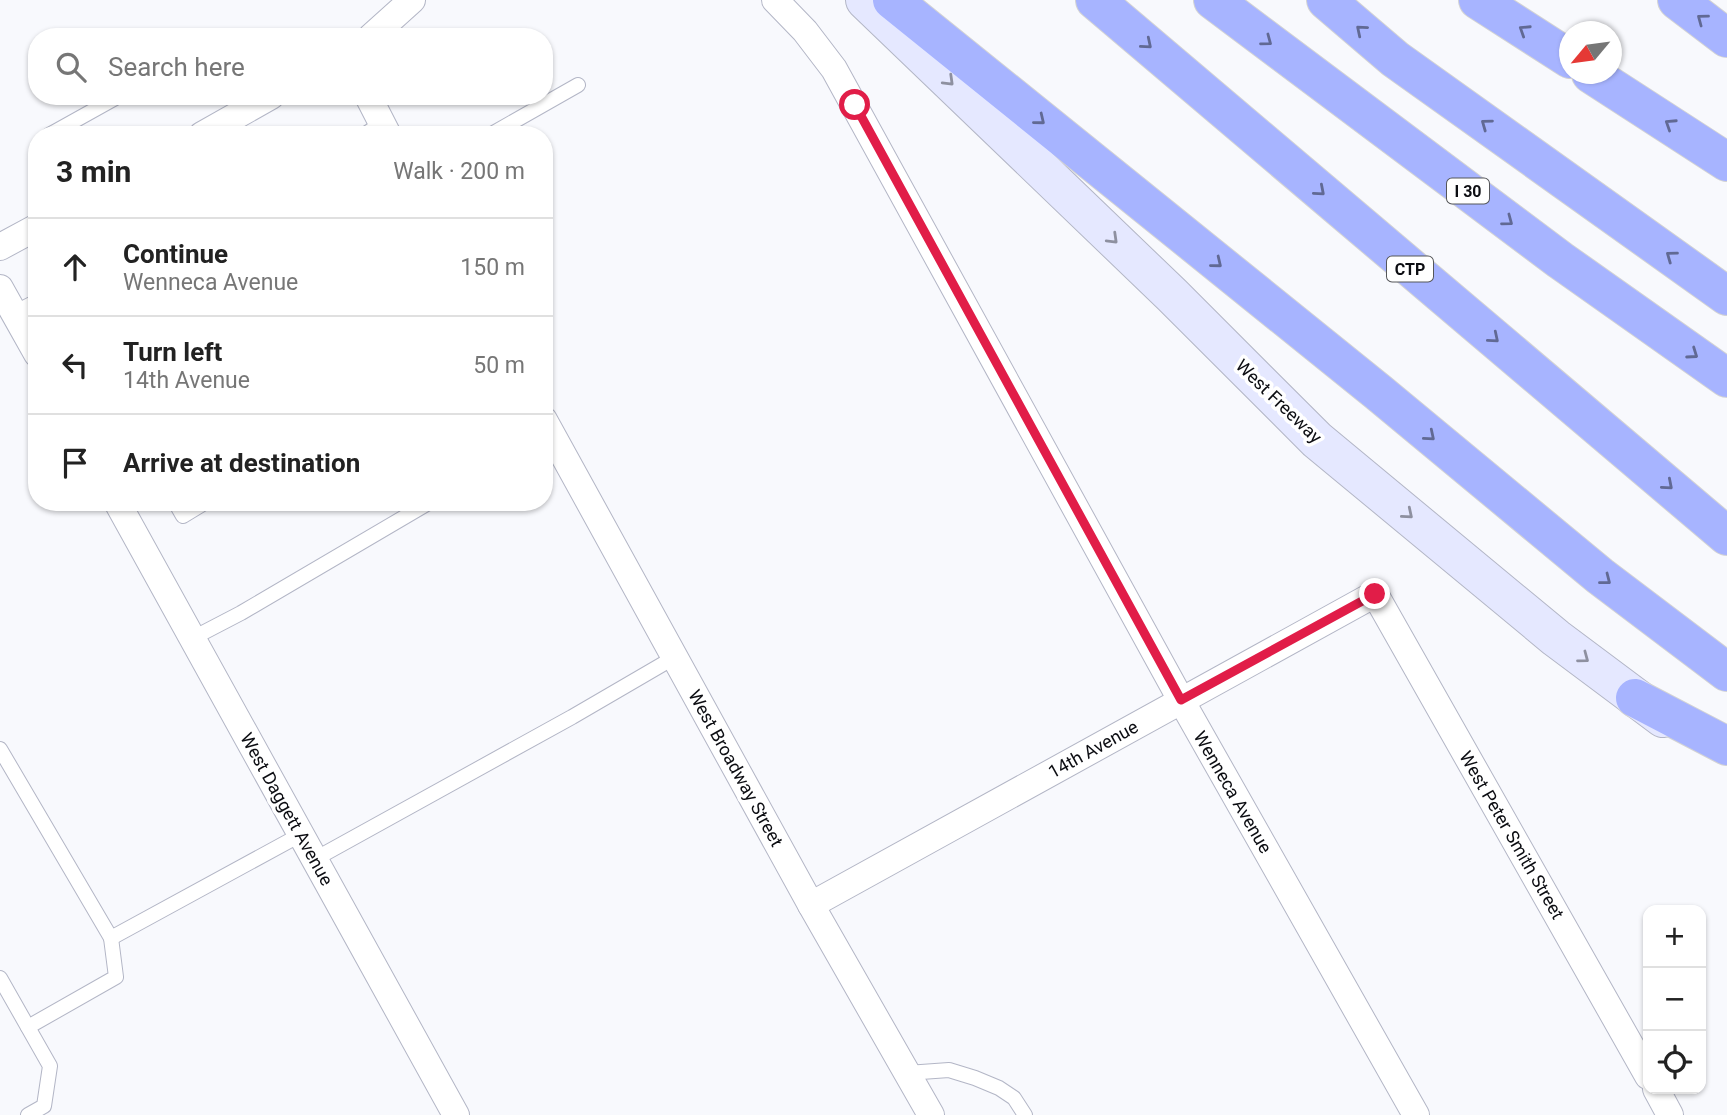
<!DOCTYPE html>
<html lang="en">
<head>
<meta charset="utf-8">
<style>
	body { margin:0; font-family:Roboto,sans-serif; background:#f2f2f2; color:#222 }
	.controls { position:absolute; right:21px; bottom:21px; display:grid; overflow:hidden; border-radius:14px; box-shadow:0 2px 5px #0004 }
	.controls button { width:63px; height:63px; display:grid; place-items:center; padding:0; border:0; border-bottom:2px solid #e0e0e0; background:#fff; color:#222; font:35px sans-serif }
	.compass { position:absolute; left:1559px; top:21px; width:63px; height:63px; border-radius:50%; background:#fff; box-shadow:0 2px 5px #0004; rotate:241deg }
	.stop { position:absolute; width:21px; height:21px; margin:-16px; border:5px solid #e11d48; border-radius:50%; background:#fff }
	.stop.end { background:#e11d48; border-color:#fff; box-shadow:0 2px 7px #0008 }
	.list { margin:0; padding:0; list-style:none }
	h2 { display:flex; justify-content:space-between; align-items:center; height:91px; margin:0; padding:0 28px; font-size:30px }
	h2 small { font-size:23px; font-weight:400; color:#767676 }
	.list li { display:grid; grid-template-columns:46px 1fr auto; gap:21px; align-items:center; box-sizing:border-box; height:98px; padding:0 28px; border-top:2px solid #e0e0e0 }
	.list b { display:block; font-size:26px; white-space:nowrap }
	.list p { margin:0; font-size:23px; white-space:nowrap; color:#767676 }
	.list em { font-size:23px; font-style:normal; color:#767676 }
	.icon { flex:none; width:38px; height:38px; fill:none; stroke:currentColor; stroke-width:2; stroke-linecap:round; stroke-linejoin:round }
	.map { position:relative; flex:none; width:1727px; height:1115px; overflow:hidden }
	.search { position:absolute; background:#fff; box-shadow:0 2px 5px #0004; left:28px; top:28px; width:525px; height:77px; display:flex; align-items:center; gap:18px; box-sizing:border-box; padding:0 24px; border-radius:28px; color:#767676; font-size:26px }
	.panel { position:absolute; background:#fff; box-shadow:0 2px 5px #0004; left:28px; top:126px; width:525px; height:385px; border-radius:28px }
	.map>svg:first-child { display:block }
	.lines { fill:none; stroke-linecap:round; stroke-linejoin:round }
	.lane-casing { stroke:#b3b6c6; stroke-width:16 }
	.street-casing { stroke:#b3b6c6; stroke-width:28 }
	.secondary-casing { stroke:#b3b6c6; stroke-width:40 }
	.highway-casing { stroke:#d3d3d4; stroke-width:40 }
	.lane { stroke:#fff; stroke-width:14 }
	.street { stroke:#fff; stroke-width:26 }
	.secondary { stroke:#e5e8ff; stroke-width:38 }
	.highway { stroke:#a7b4ff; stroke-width:38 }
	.oneway { stroke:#616994 }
	.oneway2 { stroke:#8e90a0 }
	.route { stroke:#e11d48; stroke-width:9 }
	.labels { text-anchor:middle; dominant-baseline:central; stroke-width:7; stroke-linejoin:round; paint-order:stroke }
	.shield { fill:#fff; stroke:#555659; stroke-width:2 }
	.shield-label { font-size:16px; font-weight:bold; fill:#0c0d12 }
	.street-label { font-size:18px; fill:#0c0d12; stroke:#fff }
</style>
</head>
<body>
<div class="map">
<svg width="1727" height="1115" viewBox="0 0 1727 1115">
	<rect width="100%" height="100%" fill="#f8f9fd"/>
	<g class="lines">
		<defs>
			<g id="lane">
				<polyline points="49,135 119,96"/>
				<polyline points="364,135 382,123"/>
				<polyline points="490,135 578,85"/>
				<polyline points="14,313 37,301"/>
				<polyline points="175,502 183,516 206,502"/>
				<polyline points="193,638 241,613 430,502"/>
				<polyline points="0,749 111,938 300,835"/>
				<polyline points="315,859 572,717 675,657"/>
				<polyline points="0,978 50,1066 44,1106 28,1115"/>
				<polyline points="28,1027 116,977 111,938"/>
				<polyline points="907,1073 949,1070 975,1078 999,1088 1014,1098 1025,1115"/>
			</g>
			<g id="street">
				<polyline points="775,0 805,31 834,69 1181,700 1416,1115"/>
				<polyline points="371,37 412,0"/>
				<polyline points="368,96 388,135"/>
				<polyline points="202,135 271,96"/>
				<polyline points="0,247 37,227"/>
				<polyline points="0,288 37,354"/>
				<polyline points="544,420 811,905 931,1115"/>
				<polyline points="117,502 456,1115"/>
				<polyline points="811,905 1375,594 1648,1076"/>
				<polyline points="1656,1089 1670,1115"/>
			</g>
			<polyline id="secondary" points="865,0 1172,295 1317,440 1556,638 1663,718"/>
			<g id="highway">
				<polyline points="892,0 1378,392 1600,576 1727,672"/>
				<polyline points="1095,0 1727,536"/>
				<polyline points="1213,0 1560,260 1727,378"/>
				<polyline points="1326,0 1395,59 1727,296"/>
				<polyline points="1478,0 1570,59"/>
				<polyline points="1677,0 1727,38"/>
				<polyline points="1591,74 1727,162"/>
				<polyline points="1635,698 1727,746"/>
			</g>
		</defs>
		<use href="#lane" class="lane-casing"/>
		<use href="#street" class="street-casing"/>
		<use href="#secondary" class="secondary-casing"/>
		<use href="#highway" class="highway-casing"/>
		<use href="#lane" class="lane"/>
		<use href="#street" class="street"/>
		<use href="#secondary" class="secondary"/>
		<use href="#highway" class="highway"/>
	</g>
	<defs><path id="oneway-chevron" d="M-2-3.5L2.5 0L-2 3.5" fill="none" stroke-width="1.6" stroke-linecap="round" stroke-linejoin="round" transform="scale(1.75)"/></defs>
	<g class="oneway">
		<use href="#oneway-chevron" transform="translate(1702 19) rotate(-143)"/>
		<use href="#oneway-chevron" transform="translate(1361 30) rotate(-140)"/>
		<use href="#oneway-chevron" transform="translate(1524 30) rotate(-147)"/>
		<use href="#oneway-chevron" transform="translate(1267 41) rotate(37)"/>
		<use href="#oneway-chevron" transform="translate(1147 44) rotate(40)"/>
		<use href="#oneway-chevron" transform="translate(1040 120) rotate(39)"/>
		<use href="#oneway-chevron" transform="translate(1486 124) rotate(-144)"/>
		<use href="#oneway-chevron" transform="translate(1670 124) rotate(-147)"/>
		<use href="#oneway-chevron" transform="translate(1320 191) rotate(41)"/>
		<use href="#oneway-chevron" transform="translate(1508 221) rotate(37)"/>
		<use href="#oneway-chevron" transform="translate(1671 256) rotate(-144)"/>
		<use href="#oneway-chevron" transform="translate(1217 263) rotate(39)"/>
		<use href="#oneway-chevron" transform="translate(1494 338) rotate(40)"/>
		<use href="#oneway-chevron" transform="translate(1693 354) rotate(35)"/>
		<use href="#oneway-chevron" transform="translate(1430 436) rotate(40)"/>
		<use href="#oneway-chevron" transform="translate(1668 485) rotate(41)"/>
		<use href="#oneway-chevron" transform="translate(1606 580) rotate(38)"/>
	</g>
	<g class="oneway2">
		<use href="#oneway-chevron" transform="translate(949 81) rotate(44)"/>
		<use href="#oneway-chevron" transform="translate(1113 239) rotate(44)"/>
		<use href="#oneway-chevron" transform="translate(1408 514) rotate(40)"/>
		<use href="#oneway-chevron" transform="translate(1584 658) rotate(37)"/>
	</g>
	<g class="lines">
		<polyline class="route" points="855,105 1181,700 1375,594"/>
	</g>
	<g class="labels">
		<g class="shield">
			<rect x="1447" y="178.5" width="42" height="25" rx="5"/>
			<rect x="1387" y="256.5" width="46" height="25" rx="5"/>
		</g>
		<g class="shield-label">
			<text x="1468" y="191">I 30</text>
			<text x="1410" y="269">CTP</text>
		</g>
		<g class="street-label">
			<text transform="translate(1279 401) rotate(44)">West Freeway</text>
			<text transform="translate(1093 749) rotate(-29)">14th Avenue</text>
			<text transform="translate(736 768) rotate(61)">West Broadway Street</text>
			<text transform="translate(1233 792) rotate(60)">Wenneca Avenue</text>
			<text transform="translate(287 809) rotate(61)">West Daggett Avenue</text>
			<text transform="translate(1512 835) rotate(60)">West Peter Smith Street</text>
		</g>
	</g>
</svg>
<div class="controls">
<button>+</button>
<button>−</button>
<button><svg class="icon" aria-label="locate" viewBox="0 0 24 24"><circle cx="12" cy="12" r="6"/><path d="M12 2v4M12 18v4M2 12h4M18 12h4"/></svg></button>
</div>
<svg class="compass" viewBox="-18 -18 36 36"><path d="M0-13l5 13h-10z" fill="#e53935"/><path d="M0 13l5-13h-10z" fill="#767676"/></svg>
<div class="stop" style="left:855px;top:105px"></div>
<div class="stop end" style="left:1375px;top:594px"></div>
<div class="search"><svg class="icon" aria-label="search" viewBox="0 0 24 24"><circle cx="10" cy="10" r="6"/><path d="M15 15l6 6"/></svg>Search here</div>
<section class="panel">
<h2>3 min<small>Walk · 200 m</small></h2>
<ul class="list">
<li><svg class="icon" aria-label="ahead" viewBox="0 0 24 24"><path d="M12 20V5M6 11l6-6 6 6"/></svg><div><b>Continue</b><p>Wenneca Avenue</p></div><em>150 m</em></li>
<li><svg class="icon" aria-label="left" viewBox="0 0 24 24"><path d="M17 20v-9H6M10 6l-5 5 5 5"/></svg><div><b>Turn left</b><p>14th Avenue</p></div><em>50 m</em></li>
<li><svg class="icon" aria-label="arrive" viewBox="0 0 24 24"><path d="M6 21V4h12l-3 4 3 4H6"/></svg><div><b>Arrive at destination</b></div></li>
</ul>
</section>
</div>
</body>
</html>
